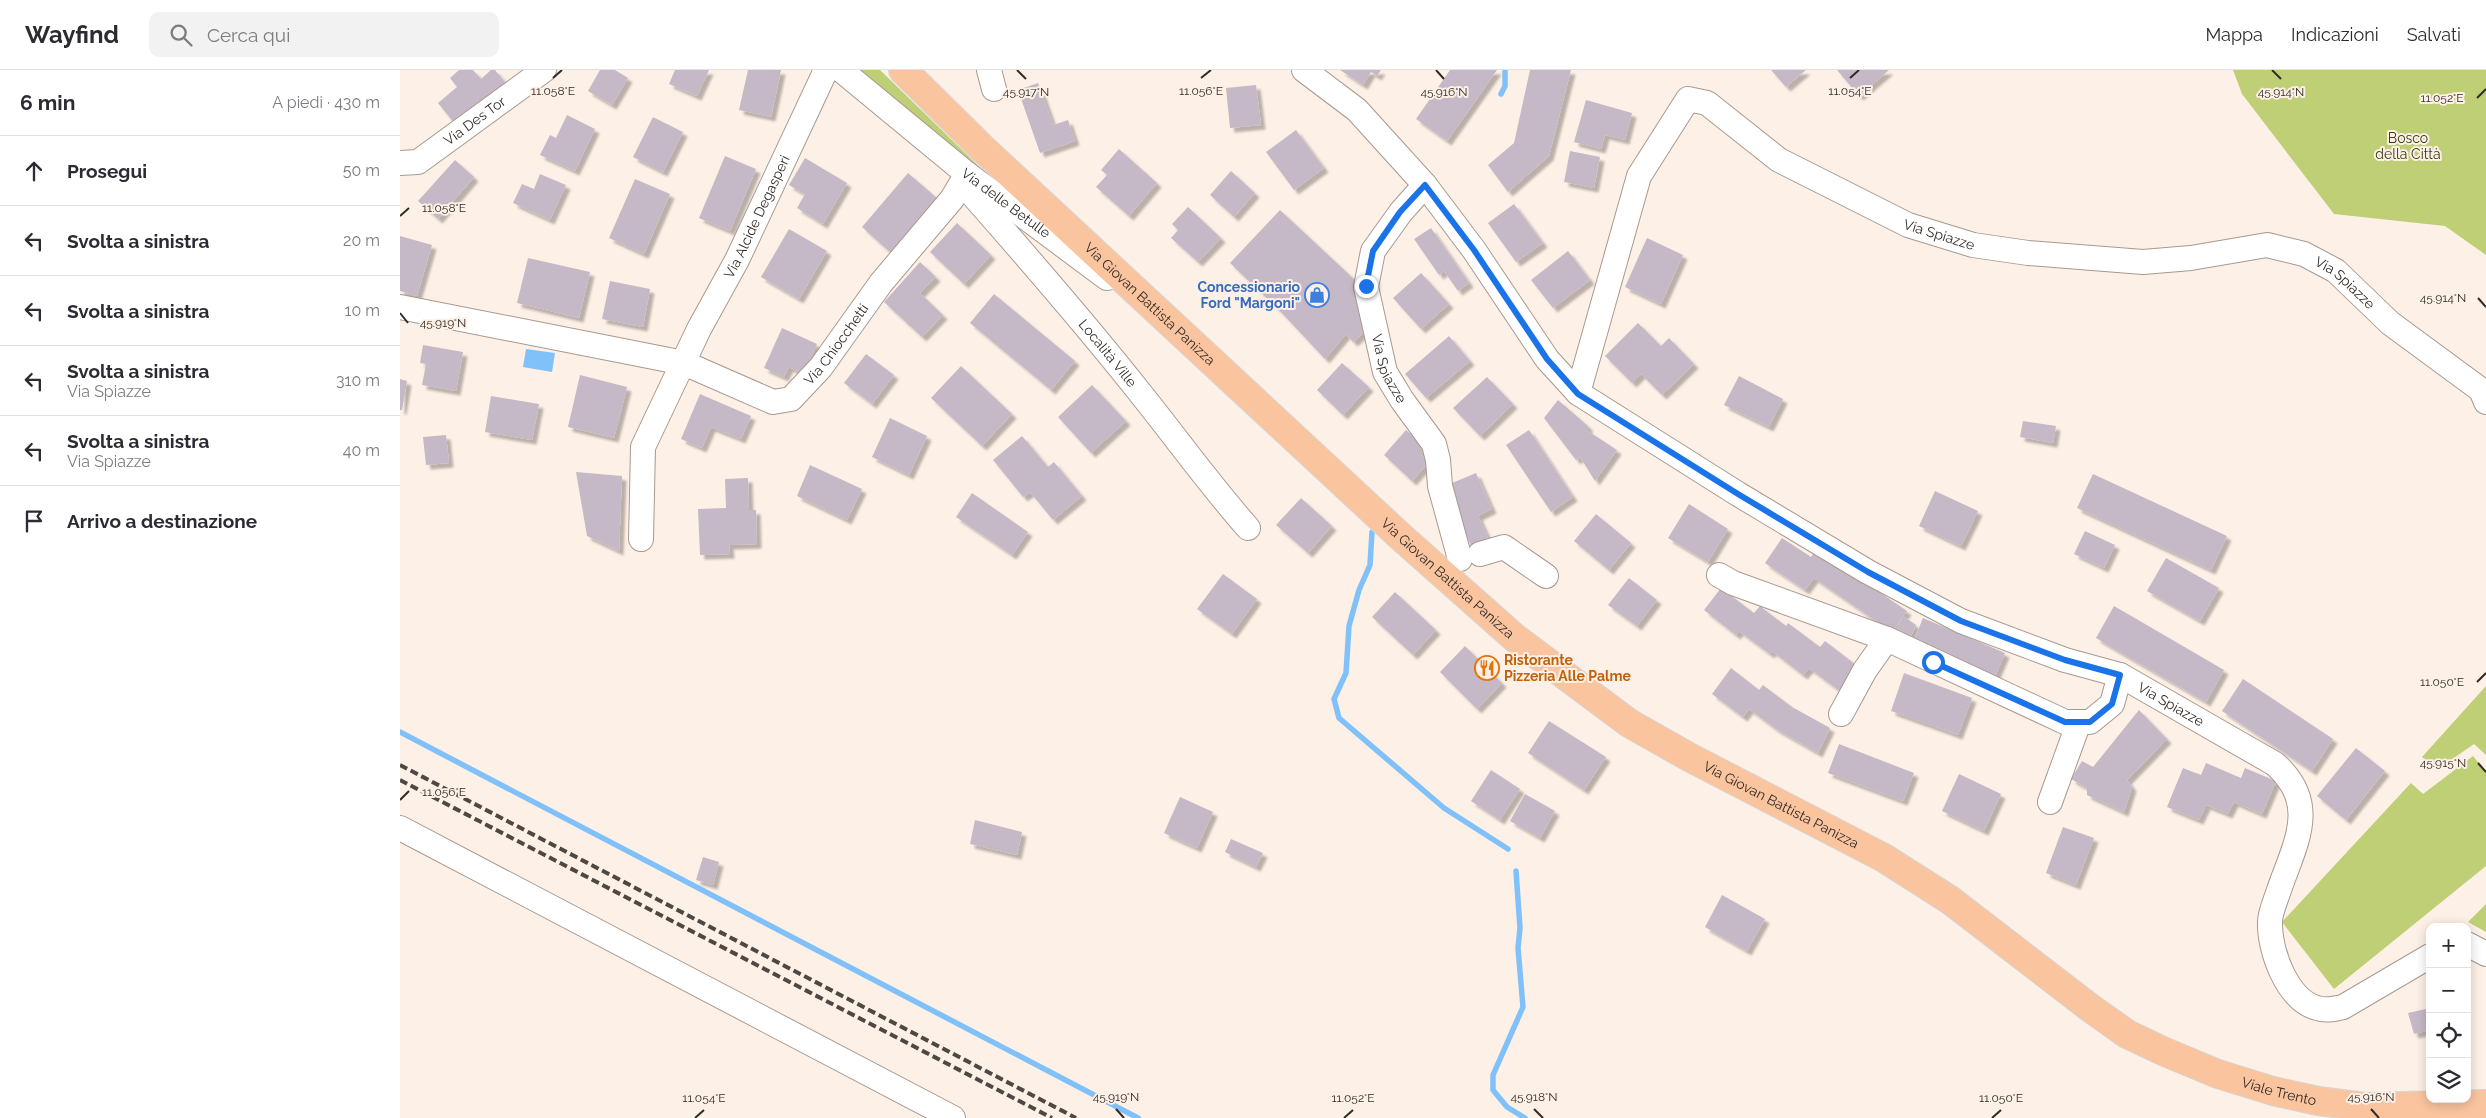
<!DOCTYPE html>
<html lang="it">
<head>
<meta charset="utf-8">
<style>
	body { margin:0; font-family:Raleway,sans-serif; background:#f2f2f3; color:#2b2b33 }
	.controls { position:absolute; right:15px; bottom:15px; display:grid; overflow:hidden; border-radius:10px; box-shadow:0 2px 12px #0003 }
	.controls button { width:45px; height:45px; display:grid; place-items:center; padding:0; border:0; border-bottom:1px solid #e1e1e2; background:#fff; color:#2b2b33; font:25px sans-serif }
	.stop { position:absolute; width:15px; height:15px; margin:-11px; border:4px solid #1a73e8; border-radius:50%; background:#fff }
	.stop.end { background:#1a73e8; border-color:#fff; box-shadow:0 1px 5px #0008 }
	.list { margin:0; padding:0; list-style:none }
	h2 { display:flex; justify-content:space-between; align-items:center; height:65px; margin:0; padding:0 20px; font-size:21px }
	h2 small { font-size:16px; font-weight:400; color:#7c7c81 }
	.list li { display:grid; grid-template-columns:32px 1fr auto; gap:15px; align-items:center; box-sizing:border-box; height:70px; padding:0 20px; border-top:1px solid #e1e1e2 }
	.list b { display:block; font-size:19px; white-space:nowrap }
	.list p { margin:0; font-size:16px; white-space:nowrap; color:#7c7c81 }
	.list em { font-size:16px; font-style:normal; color:#7c7c81 }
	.icon { flex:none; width:28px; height:28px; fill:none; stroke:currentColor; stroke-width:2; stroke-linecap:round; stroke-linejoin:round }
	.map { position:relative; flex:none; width:2086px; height:1048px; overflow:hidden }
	header { display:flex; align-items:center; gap:30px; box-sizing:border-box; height:70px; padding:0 25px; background:#fff; border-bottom:1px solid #e1e1e2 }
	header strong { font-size:24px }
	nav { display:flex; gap:28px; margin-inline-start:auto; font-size:18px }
	.search { width:350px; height:45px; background:#f2f2f3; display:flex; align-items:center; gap:12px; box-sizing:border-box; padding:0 18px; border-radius:10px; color:#7c7c81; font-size:19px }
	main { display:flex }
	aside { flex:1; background:#fff }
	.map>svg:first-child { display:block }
	.green { fill:#becf75 }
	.water { fill:#81c1f9 }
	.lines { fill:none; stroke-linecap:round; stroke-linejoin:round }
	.stream { stroke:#81c1f9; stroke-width:5.5 }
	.building { fill:#c6b9c7; filter:url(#shadow) }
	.minor-casing { stroke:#a8998e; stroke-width:26 }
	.major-casing { stroke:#d6d5d4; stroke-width:30 }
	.minor { stroke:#fff; stroke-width:24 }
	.major { stroke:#fac49f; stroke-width:28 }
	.rail { stroke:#4e4742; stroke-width:4; stroke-dasharray:8 4; stroke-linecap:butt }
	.route { stroke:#1a73e8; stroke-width:6 }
	.ticks { fill:none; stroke:#312b26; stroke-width:2 }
	.labels { text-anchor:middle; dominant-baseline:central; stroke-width:4; stroke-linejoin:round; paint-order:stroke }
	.street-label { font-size:14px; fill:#312b26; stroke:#fdf0e6 }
	.park-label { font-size:14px; fill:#383f14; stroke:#fdf0e6 }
	.shop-label { font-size:14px; font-weight:bold; fill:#366cbe; stroke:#fdf0e6; text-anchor:end }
	.food-label { font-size:14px; font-weight:bold; fill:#c56008; stroke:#fdf0e6; text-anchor:start }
	.ticks-label { font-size:12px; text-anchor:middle; fill:#312b26; stroke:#fdf0e6; stroke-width:4; stroke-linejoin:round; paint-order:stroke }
</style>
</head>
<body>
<header>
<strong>Wayfind</strong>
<div class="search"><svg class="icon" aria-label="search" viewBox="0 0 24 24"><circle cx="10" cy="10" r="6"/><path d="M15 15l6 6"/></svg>Cerca qui</div>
<nav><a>Mappa</a><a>Indicazioni</a><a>Salvati</a></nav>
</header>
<main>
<aside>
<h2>6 min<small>A piedi · 430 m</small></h2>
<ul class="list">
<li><svg class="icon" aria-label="ahead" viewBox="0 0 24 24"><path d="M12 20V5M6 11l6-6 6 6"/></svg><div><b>Prosegui</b></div><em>50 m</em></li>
<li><svg class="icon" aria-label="left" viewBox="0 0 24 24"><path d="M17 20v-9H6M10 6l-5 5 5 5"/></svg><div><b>Svolta a sinistra</b></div><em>20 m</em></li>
<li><svg class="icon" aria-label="left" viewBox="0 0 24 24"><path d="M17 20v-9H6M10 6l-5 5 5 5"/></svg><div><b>Svolta a sinistra</b></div><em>10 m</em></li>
<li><svg class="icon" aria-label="left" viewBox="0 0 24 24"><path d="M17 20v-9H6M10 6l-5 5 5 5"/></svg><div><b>Svolta a sinistra</b><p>Via Spiazze</p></div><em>310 m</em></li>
<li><svg class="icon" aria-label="left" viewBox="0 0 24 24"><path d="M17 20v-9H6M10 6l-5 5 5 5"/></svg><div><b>Svolta a sinistra</b><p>Via Spiazze</p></div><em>40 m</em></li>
<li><svg class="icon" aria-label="arrive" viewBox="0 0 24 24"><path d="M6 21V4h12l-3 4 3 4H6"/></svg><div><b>Arrivo a destinazione</b></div></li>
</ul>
</aside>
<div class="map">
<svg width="2086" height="1048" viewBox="0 0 2086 1048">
	<defs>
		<filter id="shadow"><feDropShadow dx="4.5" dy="4.5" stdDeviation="1" flood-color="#0004"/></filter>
	</defs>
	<rect width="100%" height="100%" fill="#fdf0e6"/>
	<g class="green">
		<polygon points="456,0 480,0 597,114"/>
		<polygon points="1833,0 2086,0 2086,185 2045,156 1934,144 1842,24"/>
		<polygon points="2086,616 2086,685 2074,674 2038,699 2022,687"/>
		<polygon points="2073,686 2086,702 2086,796 1934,919 1882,852 2011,713 2023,724"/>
		<polygon points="2086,834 2086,862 2068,852"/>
	</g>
	<polygon class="water" points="126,279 155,283 152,302 123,297"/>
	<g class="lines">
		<g class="stream">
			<polyline points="1101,24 1105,16 1105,0"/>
			<polyline points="972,462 970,495 959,520 949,556 946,603 934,629 939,648 1044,738 1108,779"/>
			<polyline points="0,662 738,1048"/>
			<polyline points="1116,801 1120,858 1118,878 1123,937 1093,1005 1093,1020 1107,1037 1125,1048"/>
		</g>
	</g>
	<g class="building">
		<polygon points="59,0 73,0 81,9 91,0 95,0 108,16 58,58 38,33 57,17 50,8"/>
		<polygon points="200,0 215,0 228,8 212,35 188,21"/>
		<polygon points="275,0 309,0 297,26 269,14"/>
		<polygon points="348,0 381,0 371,47 339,40"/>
		<polygon points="940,0 981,0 977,6 971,2 963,15"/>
		<polygon points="1050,0 1097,0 1047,71 1016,49"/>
		<polygon points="1130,0 1171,0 1149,86 1108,122 1088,95 1114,73"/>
		<polygon points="1371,0 1406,0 1386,17"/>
		<polygon points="1437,0 1489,0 1459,26"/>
		<polygon points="638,13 653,55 668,50 675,71 640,83 618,20"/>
		<polygon points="856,15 861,55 830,58 826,18"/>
		<polygon points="1186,30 1232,43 1225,70 1205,65 1201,79 1174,72"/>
		<polygon points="167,45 195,59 175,101 140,85 150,65 156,68"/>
		<polygon points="253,47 283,62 263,102 233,87"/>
		<polygon points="896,60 924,98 894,120 866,82"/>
		<polygon points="719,79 757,113 729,146 696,117 707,105 701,100"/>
		<polygon points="1170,81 1200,87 1194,118 1164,112"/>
		<polygon points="325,86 356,99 330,161 299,148"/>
		<polygon points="405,88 447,113 423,154 397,138 405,124 389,115"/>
		<polygon points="55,90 74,107 38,149 18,131"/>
		<polygon points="831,101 855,123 834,147 810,125"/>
		<polygon points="508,103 538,129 491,183 462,157"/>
		<polygon points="140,104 166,115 150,150 113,133 122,114 134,119"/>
		<polygon points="235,109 270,124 244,184 209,168"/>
		<polygon points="1114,134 1143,173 1116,192 1088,153"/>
		<polygon points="788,137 821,168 798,192 771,168 778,160 772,154"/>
		<polygon points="880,140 955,210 970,257 953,272 946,264 925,289 879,240 830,193"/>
		<polygon points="557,153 591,185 564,214 530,182"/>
		<polygon points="1031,158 1069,213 1058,221 1044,201 1039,205 1014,169"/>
		<polygon points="389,159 427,181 399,229 361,207"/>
		<polygon points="0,166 32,175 17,226 0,221"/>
		<polygon points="1247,168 1283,185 1261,234 1225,217"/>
		<polygon points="1168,181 1190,210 1153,238 1131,210"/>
		<polygon points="128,188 190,202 179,248 117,233"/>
		<polygon points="520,192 536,207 520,223 543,245 522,267 484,232"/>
		<polygon points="1021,203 1049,234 1021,259 993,228"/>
		<polygon points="210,211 250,219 243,257 202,249"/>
		<polygon points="594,224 675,291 651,320 570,253"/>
		<polygon points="1238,253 1261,276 1269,268 1294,294 1262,325 1241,304 1232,313 1205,286"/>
		<polygon points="382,258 417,274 403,304 389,297 384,307 364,298"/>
		<polygon points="1049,266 1070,291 1026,328 1005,304"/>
		<polygon points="23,275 63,282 56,321 22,315 26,294 20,293"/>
		<polygon points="466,284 494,305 472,334 444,313"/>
		<polygon points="942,293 969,317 943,345 917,320"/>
		<polygon points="561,296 612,344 582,376 531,328"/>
		<polygon points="180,305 227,317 214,368 168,357"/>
		<polygon points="1339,306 1383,329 1369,357 1324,335"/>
		<polygon points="1087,307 1113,334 1080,366 1053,338"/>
		<polygon points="0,309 7,311 2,340 0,340"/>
		<polygon points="692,315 726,351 691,383 658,347"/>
		<polygon points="300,324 351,346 341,369 311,357 302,378 281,369"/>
		<polygon points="91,326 139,334 132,370 85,362"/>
		<polygon points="1158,330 1188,356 1188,361 1217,380 1195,411 1180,387 1176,390 1144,348"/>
		<polygon points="490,348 527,366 509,405 472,387"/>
		<polygon points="1623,351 1656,356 1653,373 1620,367"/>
		<polygon points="1006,360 1035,385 1012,411 984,385"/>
		<polygon points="1129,360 1173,427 1151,442 1106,375"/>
		<polygon points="46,365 49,393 26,395 23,367"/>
		<polygon points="622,366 648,397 654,392 682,426 653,450 630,422 623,427 593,390"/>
		<polygon points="410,395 462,419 447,450 397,426"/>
		<polygon points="176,402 222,406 219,481 187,466"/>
		<polygon points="1076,403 1092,439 1078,446 1088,468 1071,476 1045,416"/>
		<polygon points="1693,404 1827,466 1811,500 1677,438"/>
		<polygon points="348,408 349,440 356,440 357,474 329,475 330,484 300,485 298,439 326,438 325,409"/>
		<polygon points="1535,421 1578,441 1561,476 1519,456"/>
		<polygon points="572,423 628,462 612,485 556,447"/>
		<polygon points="901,428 932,456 908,483 876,455"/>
		<polygon points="1289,434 1328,459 1308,492 1268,468"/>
		<polygon points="1196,444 1231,473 1209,500 1174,471"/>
		<polygon points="1685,461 1715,475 1704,498 1674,484"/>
		<polygon points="1382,468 1411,487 1416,479 1507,541 1503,546 1516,555 1511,566 1496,561 1503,546 1492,562 1414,508 1405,520 1365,493"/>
		<polygon points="1766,488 1819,518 1800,551 1747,521"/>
		<polygon points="823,504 857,529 832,564 797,539"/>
		<polygon points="1229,508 1257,530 1237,556 1208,535"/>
		<polygon points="1321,518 1354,543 1360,536 1386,556 1388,553 1420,577 1425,571 1460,598 1441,622 1409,598 1403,605 1372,581 1370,584 1339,561 1336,565 1304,540"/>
		<polygon points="995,522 1036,560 1013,585 972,547"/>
		<polygon points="1714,536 1824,600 1806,632 1696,568"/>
		<polygon points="1523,548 1605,583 1594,609 1512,575"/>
		<polygon points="1065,576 1102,613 1077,639 1040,602"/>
		<polygon points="1331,598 1359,620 1363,615 1392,637 1430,658 1418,683 1376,659 1349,639 1343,647 1312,624"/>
		<polygon points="1504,603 1572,628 1558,665 1491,641"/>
		<polygon points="1843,609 1933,669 1912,701 1822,641"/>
		<polygon points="1739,640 1767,669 1727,710 1732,717 1724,742 1687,725 1687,718 1671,709 1682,691 1693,697"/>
		<polygon points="1149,651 1206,687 1184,720 1128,683"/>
		<polygon points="1439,674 1514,703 1503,731 1428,703"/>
		<polygon points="1956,678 1985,701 1946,750 1917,726"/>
		<polygon points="1806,693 1841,708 1845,698 1876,711 1862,744 1834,732 1828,744 1806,735 1799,750 1767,737 1783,698 1801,705"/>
		<polygon points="1091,700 1120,719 1100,750 1071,731"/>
		<polygon points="1559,704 1601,724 1584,761 1542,741"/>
		<polygon points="1125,724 1155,741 1140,768 1110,751"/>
		<polygon points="780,727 813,742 797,778 764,763"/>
		<polygon points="575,750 622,762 617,785 570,774"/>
		<polygon points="1663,757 1694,768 1676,815 1646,803"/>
		<polygon points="831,769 863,783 856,797 825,782"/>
		<polygon points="303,787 319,792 313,815 296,810"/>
		<polygon points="1322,825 1365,849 1347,881 1305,857"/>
		<polygon points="2030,938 2030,960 2014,964 2008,943"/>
	</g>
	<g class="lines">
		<defs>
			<g id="minor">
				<path id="s1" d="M441,0L567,104L707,208"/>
				<polyline points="589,0 594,19"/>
				<path id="s2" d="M904,0L957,40L1025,115L1074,180L1147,289L1178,323L1338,424L1468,502L1561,551L1665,590L1720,605L1875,694C1921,735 1894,775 1878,823C1875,832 1870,843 1870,852C1869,880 1887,930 1917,938C1926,941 1934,939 1943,937L2030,886"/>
				<path id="s3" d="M0,93L18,92L144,0"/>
				<path id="s4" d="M562,113C623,182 684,252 741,324C777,369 810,415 848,458"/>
				<path id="s5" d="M1025,115L1001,142L973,181L966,217L985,302L1002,330L1034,374L1038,390L1040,416L1060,489"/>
				<path id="s6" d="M0,237L284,293L373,332L391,329L421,297L481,213L552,129L567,104"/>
				<path id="s7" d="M1178,323L1239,106L1288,29L1307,33L1379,90L1508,155L1573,175L1628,183L1743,192L1791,188L1867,175L1904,184L1936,201L1990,253L2081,320L2086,332"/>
				<path id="s8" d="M241,469L243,377L299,259L337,190L426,0"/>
				<polyline points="1080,484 1104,477 1146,506"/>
				<polyline points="1319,505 1333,513 1487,569 1665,652 1690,652 1712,634 1720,605"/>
				<polyline points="1441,644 1465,600 1487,569"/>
				<polyline points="1650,732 1679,652"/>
				<polyline points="0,758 553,1048"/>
				<polyline points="2067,874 2086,884"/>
			</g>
			<g id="major">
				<path id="s9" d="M503,0L582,78L1001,467L1115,568L1229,653L1289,687L1484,788L1550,830L1689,937L1727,964L1765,982L1818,1004L1873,1021L1918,1031L1965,1037L2086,1034"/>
			</g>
		</defs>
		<use href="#minor" class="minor-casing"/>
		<use href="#major" class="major-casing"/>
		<use href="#minor" class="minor"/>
		<use href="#major" class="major"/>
		<g class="rail">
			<polyline points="0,695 676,1048"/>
			<polyline points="0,710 652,1048"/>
		</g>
	</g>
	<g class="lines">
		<polyline class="route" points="966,216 973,181 1000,142 1025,115 1074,180 1147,289 1178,324 1338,424 1468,502 1561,551 1665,590 1720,605 1712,634 1690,652 1665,652 1533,592"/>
	</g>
	<path class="ticks" d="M617,0L626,9M1036,0L1044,9M1872,0L1881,9M153,8L162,0M801,8L811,0M1450,8L1459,0M2077,28L2086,19M0,146L9,138M2078,228L2086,237M0,243L8,253M2077,612L2086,603M2078,693L2086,702M0,730L9,721M716,1039L724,1048M1134,1039L1143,1048M1971,1039L1979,1048M295,1048L304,1040M944,1048L953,1040M1592,1048L1601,1040"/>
	<defs>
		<symbol id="shop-ring" viewBox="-11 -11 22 22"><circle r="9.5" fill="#fdf0e6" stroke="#3f7fe0" stroke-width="1.5"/><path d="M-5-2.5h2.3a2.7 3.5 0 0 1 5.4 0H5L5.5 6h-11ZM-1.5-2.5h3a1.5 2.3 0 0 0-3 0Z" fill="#3f7fe0"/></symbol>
		<symbol id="restaurant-ring" viewBox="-11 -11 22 22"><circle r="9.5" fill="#fdf0e6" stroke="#e8710a" stroke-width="1.5"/><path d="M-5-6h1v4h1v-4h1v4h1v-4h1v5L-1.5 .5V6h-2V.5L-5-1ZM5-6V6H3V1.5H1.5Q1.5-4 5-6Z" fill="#e8710a"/></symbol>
	</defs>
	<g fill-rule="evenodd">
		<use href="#shop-ring" x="903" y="211" width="28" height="28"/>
		<use href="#restaurant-ring" x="1073" y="584" width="28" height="28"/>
	</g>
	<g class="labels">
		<g class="street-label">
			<text stroke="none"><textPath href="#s3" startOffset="88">Via Des Tor</textPath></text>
			<text stroke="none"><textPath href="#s1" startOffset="212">Via delle Betulle</textPath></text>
			<text stroke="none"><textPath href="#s8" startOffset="349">Via Alcide Degasperi</textPath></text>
			<text stroke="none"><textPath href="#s7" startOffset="605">Via Spiazze</textPath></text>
			<text stroke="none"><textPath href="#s7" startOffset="1025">Via Spiazze</textPath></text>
			<text stroke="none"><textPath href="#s9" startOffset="340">Via Giovan Battista Panizza</textPath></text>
			<text stroke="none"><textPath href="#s6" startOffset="476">Via Chiocchetti</textPath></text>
			<text stroke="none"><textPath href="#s4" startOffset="224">Località Ville</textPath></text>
			<text stroke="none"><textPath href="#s5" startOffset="206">Via Spiazze</textPath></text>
			<text stroke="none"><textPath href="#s9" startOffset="745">Via Giovan Battista Panizza</textPath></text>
			<text stroke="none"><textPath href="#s2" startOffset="1099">Via Spiazze</textPath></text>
			<text stroke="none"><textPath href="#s9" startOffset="1150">Via Giovan Battista Panizza</textPath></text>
			<text stroke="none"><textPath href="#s9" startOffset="1729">Viale Trento</textPath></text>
		</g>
		<g class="park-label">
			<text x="2008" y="68">Bosco<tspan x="2008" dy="16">della Città</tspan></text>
		</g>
		<g class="shop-label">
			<text x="900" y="217">Concessionario<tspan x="900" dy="16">Ford "Margoni"</tspan></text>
		</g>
		<g class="food-label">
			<text x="1104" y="590">Ristorante<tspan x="1104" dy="16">Pizzeria Alle Palme</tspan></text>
		</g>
	</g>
	<g class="ticks-label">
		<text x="153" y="25">11.058°E</text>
		<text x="801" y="25">11.056°E</text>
		<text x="1450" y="25">11.054°E</text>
		<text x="1881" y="26">45.914°N</text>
		<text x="626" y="26">45.917°N</text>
		<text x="1044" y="26">45.916°N</text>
		<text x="2042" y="32">11.052°E</text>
		<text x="44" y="142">11.058°E</text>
		<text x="2043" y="232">45.914°N</text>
		<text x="43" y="257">45.919°N</text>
		<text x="2042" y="616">11.050°E</text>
		<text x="2043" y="697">45.915°N</text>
		<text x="44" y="726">11.056°E</text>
		<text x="716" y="1031">45.919°N</text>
		<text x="1134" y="1031">45.918°N</text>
		<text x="1971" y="1031">45.916°N</text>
		<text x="304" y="1032">11.054°E</text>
		<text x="953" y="1032">11.052°E</text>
		<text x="1601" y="1032">11.050°E</text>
	</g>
</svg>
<div class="controls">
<button>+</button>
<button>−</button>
<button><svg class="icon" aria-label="locate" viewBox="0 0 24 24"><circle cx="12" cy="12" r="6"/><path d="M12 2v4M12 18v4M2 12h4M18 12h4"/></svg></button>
<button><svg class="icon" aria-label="layers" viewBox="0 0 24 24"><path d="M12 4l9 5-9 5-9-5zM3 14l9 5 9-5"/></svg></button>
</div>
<div class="stop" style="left:1533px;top:592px"></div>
<div class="stop end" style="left:966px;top:216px"></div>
</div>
</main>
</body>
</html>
